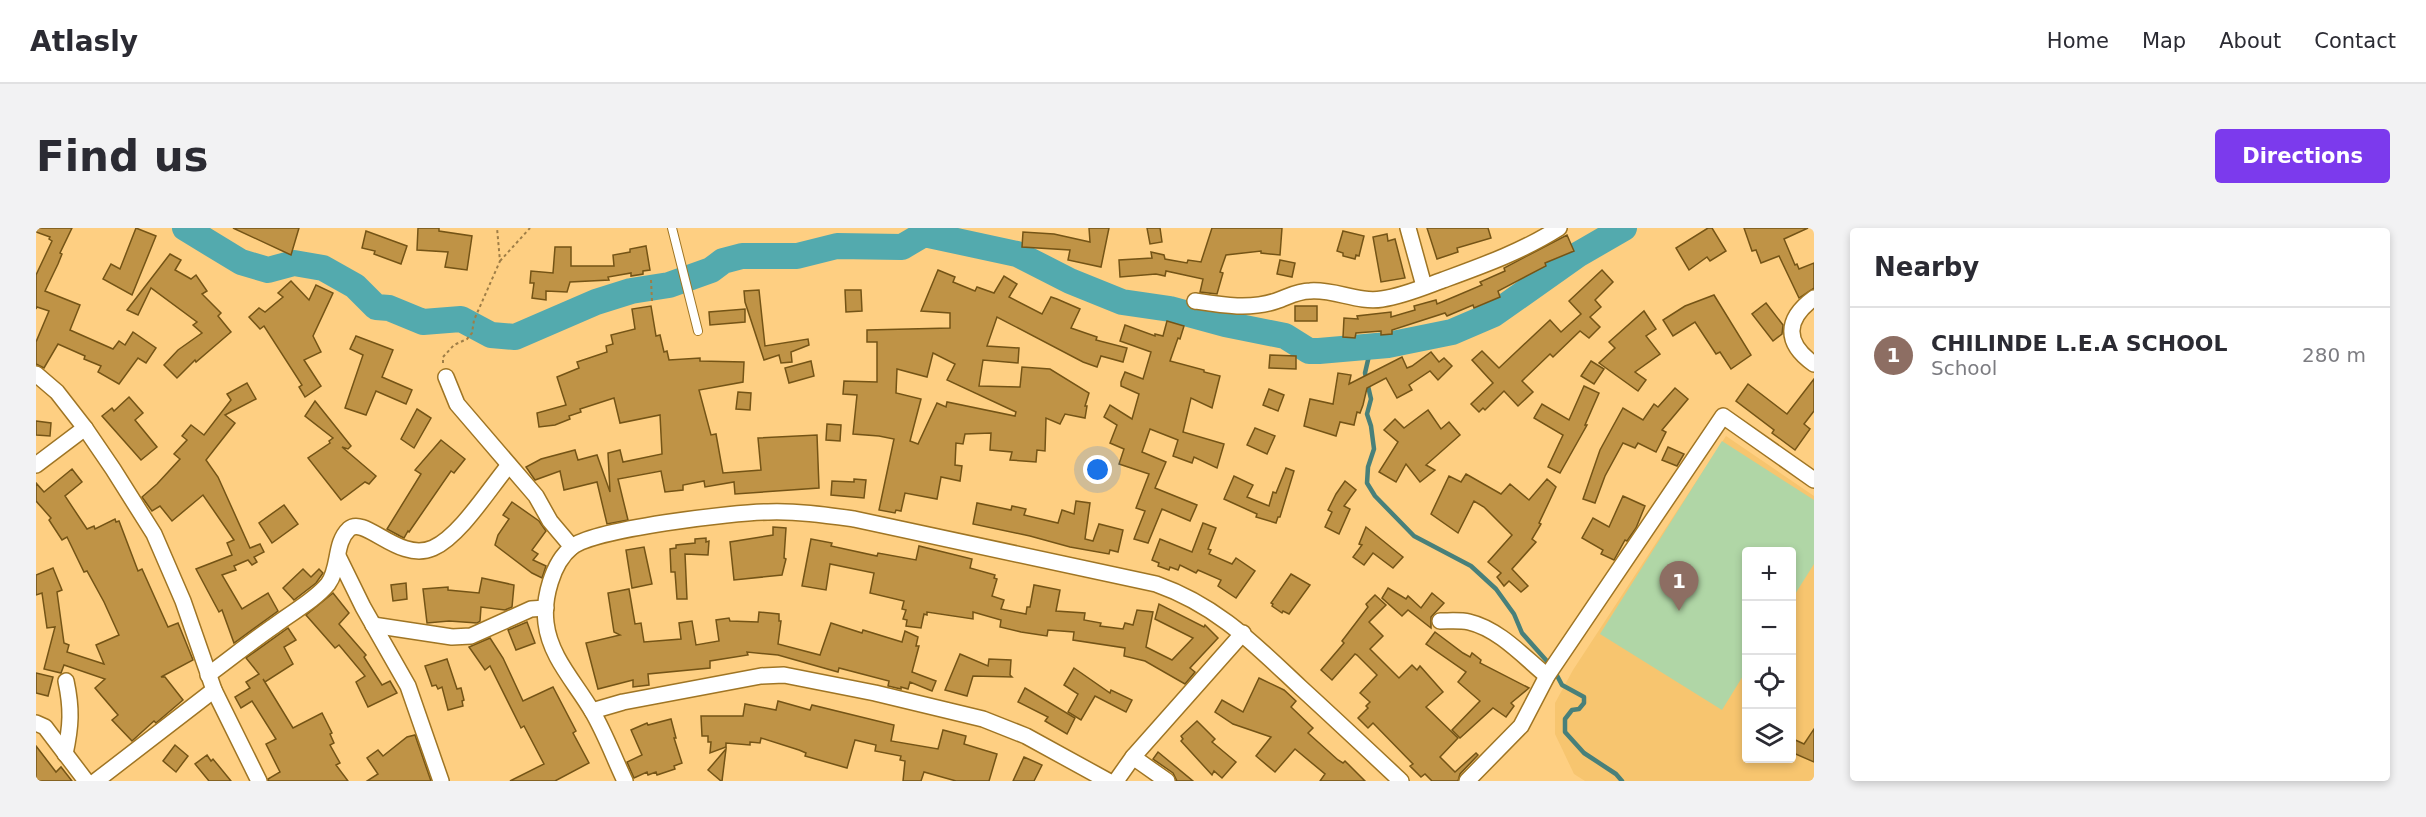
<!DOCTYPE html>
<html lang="en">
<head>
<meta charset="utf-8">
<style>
	body { margin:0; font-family:"DejaVu Sans",sans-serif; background:#f2f2f3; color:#2b2b33 }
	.controls { position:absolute; right:18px; bottom:18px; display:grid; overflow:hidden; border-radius:6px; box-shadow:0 3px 9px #0003 }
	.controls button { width:54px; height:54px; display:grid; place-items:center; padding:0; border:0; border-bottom:2px solid #e1e1e2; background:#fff; color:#2b2b33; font:30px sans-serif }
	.you { position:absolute; left:1062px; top:242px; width:21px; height:21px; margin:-15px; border:4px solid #fff; border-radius:50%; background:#1a73e8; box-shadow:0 0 0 9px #1a73e833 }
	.badge { display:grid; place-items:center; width:39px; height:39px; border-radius:50%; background:#7c3aed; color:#fff; font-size:20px; font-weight:700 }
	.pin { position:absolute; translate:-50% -50px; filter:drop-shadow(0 2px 3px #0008) }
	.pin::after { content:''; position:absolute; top:32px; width:21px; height:18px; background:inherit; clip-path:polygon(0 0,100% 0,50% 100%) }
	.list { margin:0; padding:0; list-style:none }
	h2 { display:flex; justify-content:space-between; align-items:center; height:78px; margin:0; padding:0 24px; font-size:26px }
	h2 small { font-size:20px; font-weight:400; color:#7c7c81 }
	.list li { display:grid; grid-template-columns:39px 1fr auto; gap:18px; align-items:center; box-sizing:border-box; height:96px; padding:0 24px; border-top:2px solid #e1e1e2 }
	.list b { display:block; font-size:22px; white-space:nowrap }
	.list p { margin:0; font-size:20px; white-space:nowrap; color:#7c7c81 }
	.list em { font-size:20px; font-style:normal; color:#7c7c81 }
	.icon { flex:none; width:33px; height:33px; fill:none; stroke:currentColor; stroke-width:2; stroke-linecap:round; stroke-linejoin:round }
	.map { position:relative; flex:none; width:1778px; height:553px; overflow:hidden; border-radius:6px }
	header { display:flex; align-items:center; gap:36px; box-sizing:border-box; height:84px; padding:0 30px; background:#fff; border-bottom:2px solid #e1e1e2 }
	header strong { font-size:28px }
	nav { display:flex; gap:33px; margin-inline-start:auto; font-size:21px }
	.intro { display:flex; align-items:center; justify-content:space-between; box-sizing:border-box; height:144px; padding:0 36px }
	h1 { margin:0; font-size:42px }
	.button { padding:15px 27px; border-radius:6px; background:#7c3aed; color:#fff; font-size:21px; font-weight:700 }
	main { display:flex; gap:36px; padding:0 36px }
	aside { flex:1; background:#fff; border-radius:6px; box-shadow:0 3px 9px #0003 }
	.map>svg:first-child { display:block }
	.built { fill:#f7c56f; fill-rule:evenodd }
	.green { fill:#b0d6a6 }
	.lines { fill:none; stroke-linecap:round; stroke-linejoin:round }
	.stream { stroke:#48807a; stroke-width:4.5 }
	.river { stroke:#53aaae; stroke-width:26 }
	.building { fill:#bf9346; stroke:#745416; stroke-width:1.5; fill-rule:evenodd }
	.lane-casing { stroke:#9f7524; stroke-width:10 }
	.street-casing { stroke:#9f7524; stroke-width:18 }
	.path { stroke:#9f7e47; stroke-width:2; stroke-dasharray:3 3; stroke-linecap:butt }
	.lane { stroke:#fff; stroke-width:8 }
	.street { stroke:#fff; stroke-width:15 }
</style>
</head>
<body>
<header>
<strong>Atlasly</strong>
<nav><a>Home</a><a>Map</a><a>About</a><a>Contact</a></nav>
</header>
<div class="intro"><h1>Find us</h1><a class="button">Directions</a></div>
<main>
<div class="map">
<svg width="1778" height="553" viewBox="0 0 1778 553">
	<rect width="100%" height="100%" fill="#fecf82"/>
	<path class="built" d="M1690,208L1778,268V553H1549L1538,546L1519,506V475L1537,442ZM1710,323H1756V530H1710Z"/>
	<polygon class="green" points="1686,213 1778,272 1778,336 1756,371 1756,323 1710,323 1710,443 1686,482 1564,406"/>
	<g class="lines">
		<polyline class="stream" points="1335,119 1329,145 1335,171 1331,186 1335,198 1338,221 1332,239 1331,255 1339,268 1378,308 1435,338 1460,361 1478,386 1486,405 1517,440 1526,457 1548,469 1548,475 1543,481 1536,482 1529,491 1529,504 1548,525 1580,546 1586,553"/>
		<polyline class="river" points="149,0 205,34 232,42 258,35 287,40 319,58 340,79 353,80 387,94 425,91 455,107 479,109 560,74 595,63 633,57 675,42 687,33 706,28 761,28 801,18 866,19 888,6 981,26 1034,53 1086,74 1134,81 1189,96 1249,108 1273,123 1283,123 1352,117 1416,104 1458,86 1543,26 1588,0"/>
	</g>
	<g class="building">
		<polygon points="0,0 36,0 24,25 26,26 22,36 9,63 44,77 34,102 77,121 83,113 89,117 97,104 120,120 110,135 102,130 83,156 62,144 65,138 48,131 49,128 22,116 8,140 0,136 0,114 13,83 1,79 0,81 0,47 16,13 13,11 14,9 0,4"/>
		<polygon points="100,0 120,8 96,67 67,51 75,36 84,41"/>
		<polygon points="197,0 263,0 255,27"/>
		<polygon points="382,0 403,0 403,3 436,8 431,42 409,39 412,24 381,22"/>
		<polygon points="1053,0 1073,0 1065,39 1032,32 1034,22 986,19 987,4 1018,6 1054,14"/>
		<polygon points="1111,0 1124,0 1126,14 1114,16"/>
		<polygon points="1176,0 1246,0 1244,27 1225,25 1225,23 1190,27 1184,44 1187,45 1181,66 1164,64 1167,51 1130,43 1129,48 1120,46 1084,49 1083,32 1116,30 1115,24 1128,27 1129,31 1151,35 1152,32 1165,34"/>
		<polygon points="1391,0 1452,0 1455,10 1421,20 1422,24 1401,31"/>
		<polygon points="1672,0 1676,0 1690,23 1674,33 1671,29 1653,42 1640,20"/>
		<polygon points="1708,0 1772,0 1748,11 1759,37 1761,36 1763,41 1778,35 1778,60 1763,70 1743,28 1725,35 1720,22 1716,23"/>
		<polygon points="330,3 371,18 365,36 338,26 339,23 326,20"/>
		<polygon points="1307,3 1328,8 1323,28 1320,27 1319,31 1307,28 1307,25 1301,23"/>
		<polygon points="1351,6 1352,13 1359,11 1369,50 1345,54 1337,9"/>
		<polygon points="1531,7 1538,23 1509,35 1510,38 1462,63 1464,69 1438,80 1437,77 1411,88 1409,85 1356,102 1356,106 1345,107 1345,103 1320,105 1319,110 1307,109 1308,90 1322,91 1321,88 1355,84 1355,89 1379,82 1378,78 1400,72 1401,76 1420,68 1446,57 1444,54 1469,43 1468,40"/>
		<polygon points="610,18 614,42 607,43 607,46 595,48 595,45 572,49 573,52 534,54 531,64 510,63 510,72 496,70 498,55 494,55 495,43 517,45 519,19 535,19 535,38 578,38 577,27 594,24 594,21"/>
		<polygon points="134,26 145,32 139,42 155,51 160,47 171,63 166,66 185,85 182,88 195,104 160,134 159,132 141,150 128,137 142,122 166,105 157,97 161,94 115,60 102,87 91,82"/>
		<polygon points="1244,32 1259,35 1256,49 1241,46"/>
		<path d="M902,42L919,49L917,54L939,63L941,59L958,65L968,48L981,56L973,69L1006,86L1015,69L1021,71L1044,81L1035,100L1061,109L1060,112L1091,120L1087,134L1065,128L1061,139L1047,134L961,89L951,118L983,120L982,135L947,132L943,158L984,159L986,139L1014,141L1053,165L1049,178H1051L1049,190L1029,186L1024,196L1010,190L1009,223L1001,222L1000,234L974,232L976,224L954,222L955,205L929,206L927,216L920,215L919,237L926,238L924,253L905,249L901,271L869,265L865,283L860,282L859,285L843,282L858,211L843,208L817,206L821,167L807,166L808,153L841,154V114H831V102L914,100V85L885,83ZM897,125L919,136L911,152L980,184L979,188L911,174L910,179L901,175L882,216L874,213L885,171L860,165L861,141L891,149Z"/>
		<polygon points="1566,42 1577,54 1559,72 1565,79 1554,89 1564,99 1553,110 1544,103 1517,129 1514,126 1486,153 1497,164 1482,178 1468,163 1449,182 1447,180 1443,184 1435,176 1457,155 1436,132 1446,123 1463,140 1514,92 1525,104 1545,86 1533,73"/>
		<polygon points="255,53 273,72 280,57 297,65 277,108 285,124 268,132 285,158 269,169 263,159 266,157 228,98 224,101 213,89 223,80 229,84 247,69 242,65"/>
		<polygon points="723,62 729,118 772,111 773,117 755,124 756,134 745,135 743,127 728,132 709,74 708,63"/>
		<polygon points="809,62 825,62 826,83 810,84"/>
		<polygon points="1678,67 1715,127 1695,141 1684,124 1680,126 1659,94 1637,108 1627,92 1649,78"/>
		<polygon points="1730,75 1747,97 1746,106 1737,113 1716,86"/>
		<polygon points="615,78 620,108 624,107 628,124 631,123 633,132 664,130 664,133 708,134 707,154 663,162 675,207 680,206 687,245 725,242 722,210 781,207 783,260 699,266 698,254 669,259 668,253 647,257 647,262 629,264 625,243 582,251 592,292 571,296 561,254 528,262 524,243 499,252 490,239 505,231 539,222 542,232 561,227 574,264 572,225 584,222 587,234 626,226 624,187 584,195 578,170 544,181 545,184 533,188 534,191 519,197 503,199 501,185 530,177 521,149 543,140 541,134 571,124 570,118 577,116 575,107 599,101 596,81"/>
		<rect x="1259" y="78" width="22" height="15"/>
		<polygon points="709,81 709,94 674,97 673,84"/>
		<polygon points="1608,83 1620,101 1610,108 1624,126 1599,144 1610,152 1602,163 1563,135 1579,120 1573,114"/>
		<polygon points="1131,93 1148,98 1144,111 1142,110 1134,133 1168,142 1168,144 1184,148 1176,180 1155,170 1147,204 1188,216 1181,240 1158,229 1156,235 1137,228 1142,212 1114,201 1106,224 1130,234 1119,260 1161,277 1154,293 1126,281 1112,315 1098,311 1109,283 1100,280 1113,246 1083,236 1088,221 1074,215 1081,197 1068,189 1074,177 1096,191 1103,166 1085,158 1085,154 1089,144 1107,151 1115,124 1084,113 1089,97 1119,108 1119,106 1127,108"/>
		<polygon points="320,108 357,122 346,149 376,162 370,176 340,163 330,187 309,180 327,127 314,121"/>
		<polygon points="1395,124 1403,134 1408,130 1416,138 1402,152 1394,143 1373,157 1376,162 1361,170 1350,150 1331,160 1327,177 1324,185 1321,184 1318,197 1304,194 1300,208 1268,198 1274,171 1297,176 1302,145 1315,147 1313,156 1366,129 1371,140 1376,138"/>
		<polygon points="1234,127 1260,128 1260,141 1233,140"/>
		<polygon points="775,133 778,148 753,155 749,140"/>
		<polygon points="1555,133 1568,141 1558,156 1545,148"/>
		<polygon points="1778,151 1778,183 1768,196 1774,201 1759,222 1736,205 1738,202 1700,173 1712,156 1751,186"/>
		<polygon points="211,155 220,171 189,187 199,195 170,232 182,249 214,320 224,316 228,324 218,329 221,334 216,337 212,332 198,338 200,342 186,347 206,381 232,365 242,383 198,415 186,382 183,384 160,341 196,327 191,315 198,312 167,267 136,293 124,278 116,283 106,269 121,256 144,231 138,226 151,212 146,208 155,197 168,207 195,172 191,166"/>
		<polygon points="1548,158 1563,165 1549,197 1551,197 1524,245 1512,239 1527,207 1498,190 1506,176 1533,192"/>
		<polygon points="1639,160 1652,171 1626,202 1630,204 1620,224 1602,215 1599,220 1587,215 1569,248 1559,275 1547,271 1564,222 1587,180 1607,192 1618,176 1622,179"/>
		<polygon points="1233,161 1248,167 1242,183 1227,177"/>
		<polygon points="702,164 715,165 714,182 700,181"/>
		<polygon points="93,169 107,185 99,192 121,219 105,232 66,188 76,180 78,183"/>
		<polygon points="279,173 315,218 312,221 306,219 340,248 333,256 329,254 305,272 272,230 294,215 293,213 297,210 269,188"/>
		<polygon points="381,181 395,190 378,220 365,211"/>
		<polygon points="1392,182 1405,201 1413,194 1424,207 1390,237 1399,242 1384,254 1370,236 1360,254 1343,244 1362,214 1348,202 1359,191 1368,200"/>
		<polygon points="0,193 15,195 14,208 0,207"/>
		<polygon points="791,196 805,197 804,213 790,212"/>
		<polygon points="1219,200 1239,208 1231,226 1211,217"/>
		<polygon points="405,212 429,231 418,245 415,243 373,304 372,303 368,310 364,308 351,301 385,246 379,242"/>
		<polygon points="1632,219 1648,226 1641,238 1626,232"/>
		<polygon points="1250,240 1258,243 1244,289 1242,289 1240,295 1220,289 1221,286 1188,271 1198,248 1217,257 1211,269 1233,278 1237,264 1240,265"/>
		<polygon points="36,241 46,254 29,268 51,301 58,298 59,301 79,291 80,294 83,293 102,343 106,341 132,399 142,395 157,432 125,449 129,449 147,472 120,495 118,493 96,513 76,492 82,487 59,460 69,451 28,437 25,445 8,441 19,399 11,400 6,365 0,367 0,347 17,340 26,362 21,364 28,415 33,417 31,424 68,436 60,417 83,407 68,374 51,343 48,344 31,309 26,312 13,292 15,290 0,273 0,255 8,264"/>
		<polygon points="1430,246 1465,266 1474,256 1493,272 1511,251 1520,259 1503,295 1505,296 1496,311 1500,314 1476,341 1492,358 1485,364 1473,353 1468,358 1461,349 1465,345 1452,334 1476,307 1448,279 1438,273 1422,305 1395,286 1413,248 1425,254"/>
		<polygon points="818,251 830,252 828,270 795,267 796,253 818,254"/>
		<polygon points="1309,253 1320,262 1308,278 1314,281 1303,306 1289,299 1296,284 1292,282 1300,266"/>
		<polygon points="1587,268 1609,278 1600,300 1591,313 1589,312 1578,332 1565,326 1567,322 1546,310 1557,290 1573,299"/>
		<polygon points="1040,273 1054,275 1049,311 1057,313 1063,296 1087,302 1082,324 1074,322 1073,326 1034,319 994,308 937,296 941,275 975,282 976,278 990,281 988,287 1022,295 1026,282 1038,286"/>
		<polygon points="476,274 503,293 510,303 496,322 502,326 497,332 510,338 506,350 496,345 459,317 462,307 473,291 467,287"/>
		<polygon points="248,277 262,296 236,315 223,295"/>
		<polygon points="1167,295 1180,300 1172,321 1175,322 1173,326 1196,336 1200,330 1219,343 1200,370 1182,358 1185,352 1162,342 1160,345 1144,337 1142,342 1134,339 1133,342 1122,338 1123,335 1116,332 1124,311 1156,324"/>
		<polygon points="737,299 750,300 748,330 750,331 746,347 698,352 694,314 737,307"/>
		<polygon points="1330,299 1367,329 1357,340 1337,325 1328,337 1317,329 1326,317 1323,316"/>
		<polygon points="670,310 670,314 673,313 672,327 649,326 651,371 641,371 639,344 635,344 634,321 640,320 640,317 659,315 659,311"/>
		<polygon points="775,311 796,315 795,318 841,328 842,325 880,332 883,318 936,331 934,340 959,347 958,350 961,351 956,368 968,372 965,381 990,386 991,379 994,379 998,357 1024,362 1020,383 1049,385 1048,392 1065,395 1064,398 1087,401 1089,395 1097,397 1101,382 1117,384 1110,419 1136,432 1157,410 1119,391 1123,376 1168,399 1169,397 1182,410 1154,440 1159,444 1149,456 1109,433 1088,428 1089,420 1037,412 1038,404 1012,402 1011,408 985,404 964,399 965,392 937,384 937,391 891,384 891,387 888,386 885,400 870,398 871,392 867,391 870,382 866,381 868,373 834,365 838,345 794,336 790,362 766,358"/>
		<polygon points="608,319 616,356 596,360 590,322"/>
		<polygon points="267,341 275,349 283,341 287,345 280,355 258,372 247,360"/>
		<polygon points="1255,346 1274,357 1253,386 1247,383 1246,385 1236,378 1237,376 1235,375"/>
		<polygon points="446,350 478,357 476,379 469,382 445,379 444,393 441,395 413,393 391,395 387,361 412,359 412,362 443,365"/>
		<polygon points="370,355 371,371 357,373 355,357"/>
		<polygon points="1352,360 1370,371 1372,368 1385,380 1396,365 1408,375 1395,389 1395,400 1372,382 1366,388 1346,370"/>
		<polygon points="593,361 599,396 605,395 608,414 645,411 643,395 656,393 660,417 683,413 680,392 693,390 694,393 722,394 723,384 743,386 743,393 745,393 742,416 784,427 795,395 826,405 827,402 866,414 869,403 882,409 880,418 883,418 876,444 900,453 896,463 874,454 872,461 865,459 865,461 852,458 853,453 803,440 802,444 742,427 711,424 712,427 674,433 674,440 612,446 613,457 597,459 597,452 562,461 550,415 584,407 578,404 572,365"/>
		<polygon points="297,365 313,385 303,396 330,427 328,429 346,457 354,453 361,465 332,479 320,454 329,448 303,417 299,420 270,387"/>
		<polygon points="1339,367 1350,377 1333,394 1347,408 1334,421 1363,450 1376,437 1381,442 1384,438 1407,464 1390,479 1422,510 1404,529 1419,544 1440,525 1442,527 1424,546 1422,553 1396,553 1389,546 1385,549 1374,538 1377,536 1337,495 1332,500 1322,490 1332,480 1330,478 1334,474 1324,465 1341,447 1321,427 1319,426 1296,452 1285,442 1308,415 1306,413 1332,379 1330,376"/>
		<polygon points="491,394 499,415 480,422 472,402"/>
		<polygon points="252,400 260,412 248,419 257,436 229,454 227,451 257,500 286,485 296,505 294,506 298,515 294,517 304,535 300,537 312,553 233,553 232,551 244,544 230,516 240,511 216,473 205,480 199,469 214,460 210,454 223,446 210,430"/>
		<polygon points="1399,404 1427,425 1434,429 1436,425 1445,432 1444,435 1493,460 1475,475 1478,478 1470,489 1457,480 1424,510 1416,502 1444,473 1422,454 1430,444 1390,416"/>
		<polygon points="454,410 467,430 487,473 517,459 540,503 537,505 553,535 519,553 474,553 508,536 488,498 485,500 454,438 449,442 433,419"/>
		<polygon points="924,426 952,438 953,431 975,432 974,447 976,449 937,448 931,468 909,462"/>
		<polygon points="411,431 421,461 425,460 428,472 426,473 427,478 412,482 406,459 402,461 400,457 396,458 389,438"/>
		<polygon points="1038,440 1074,465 1075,462 1096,472 1090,484 1059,468 1045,492 1032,484 1042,466 1028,457"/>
		<polygon points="0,445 17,449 12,468 0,465"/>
		<polygon points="1223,450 1248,462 1260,473 1255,479 1277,500 1272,505 1302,532 1307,535 1309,533 1329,553 1284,553 1289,546 1259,521 1239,544 1220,528 1235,509 1197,496 1179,484 1186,472 1207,484"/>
		<polygon points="989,460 1039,490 1031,506 1009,493 1012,489 982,474"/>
		<polygon points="742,473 774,482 776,477 858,497 855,513 902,521 907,502 930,508 928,516 961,526 953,553 920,553 888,544 885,553 867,553 869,533 864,532 865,528 839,523 840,517 819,512 811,540 769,528 770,525 763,522 725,510 724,515 714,514 714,517 690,515 690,519 674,525 675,514 672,514 672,508 666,508 665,488 707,488 709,476 740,482"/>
		<polygon points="635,491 640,510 638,510 646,535 638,538 639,541 621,547 620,544 612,547 611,544 598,550 591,534 606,527 595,502 611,495 612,497"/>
		<polygon points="1161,493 1179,511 1176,514 1200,534 1186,550 1178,543 1176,547 1145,513 1147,511 1145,508"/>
		<polygon points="1778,501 1778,534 1755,524 1755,510 1768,516"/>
		<polygon points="379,507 395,553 331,553 342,546 331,530 342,522 347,528 371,509"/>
		<polygon points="139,517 152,528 140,544 127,533"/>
		<polygon points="0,518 20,544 25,539 36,553 0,553"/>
		<polygon points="690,521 686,553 685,553 672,542"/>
		<polygon points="1122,524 1157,553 1141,553 1137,545 1117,531"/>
		<polygon points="171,527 175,533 177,531 195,553 173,553 159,536"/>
		<polygon points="988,529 1006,537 998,553 977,553"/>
	</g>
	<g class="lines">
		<defs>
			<polyline id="lane" points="636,0 662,103"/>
			<g id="street">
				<polyline points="1372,0 1388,58"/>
				<path d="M1778,70C1749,91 1748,115 1778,136"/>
				<path d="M1159,73C1185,77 1214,82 1240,73C1252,69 1261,63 1274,63C1299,61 1322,75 1346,71C1367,68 1388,59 1407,52C1448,37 1487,23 1523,0"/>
				<polyline points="0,146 21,164 49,200 77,241 118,306 147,373 178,462 223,553"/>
				<polyline points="410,149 421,176 500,268 514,293 536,319"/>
				<polyline points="0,237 49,200"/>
				<polyline points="302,328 327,379 372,458 405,553"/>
				<path d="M1404,393C1414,393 1424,392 1433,394C1463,401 1488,429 1511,448"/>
				<polyline points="337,397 416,409 435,408 495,381 510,380"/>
				<path d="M172,447C194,431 216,413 238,398C256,384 278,373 292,356C304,340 298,315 313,301C329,287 363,335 397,320C424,308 453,261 473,237"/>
				<polyline points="556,483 587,474 725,448 748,447 839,465 947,491 990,508 1072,553"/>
				<polyline points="0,495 9,499 50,553"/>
				<path d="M29,526C35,498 36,481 30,453"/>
				<polyline points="1097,529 1131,553"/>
				<polyline points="60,553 178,462"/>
				<path d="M589,553C578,530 569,505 556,483C539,454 514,429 510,395C507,371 516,335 536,319C558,301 698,284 732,284C761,283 789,287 818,291L1120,356C1182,378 1218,416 1264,459C1298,490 1332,522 1365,553"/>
				<polyline points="1080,553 1097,529 1207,405"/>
				<polyline points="1431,553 1485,498 1511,448 1687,188 1778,252"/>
			</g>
		</defs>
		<use href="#lane" class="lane-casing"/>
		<use href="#street" class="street-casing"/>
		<g class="path">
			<polyline points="464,33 494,0"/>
			<polyline points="615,52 616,73"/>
			<polyline points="407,135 407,129 418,117 431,111 436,105 438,92 464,33 461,0"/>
		</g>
		<use href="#lane" class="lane"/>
		<use href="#street" class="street"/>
	</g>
</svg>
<div class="controls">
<button>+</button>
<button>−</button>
<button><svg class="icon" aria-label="locate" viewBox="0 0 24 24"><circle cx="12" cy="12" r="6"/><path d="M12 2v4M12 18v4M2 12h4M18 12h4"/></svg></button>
<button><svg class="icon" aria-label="layers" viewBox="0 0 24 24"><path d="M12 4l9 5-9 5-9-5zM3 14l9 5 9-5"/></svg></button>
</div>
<div class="you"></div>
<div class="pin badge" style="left:1643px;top:383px;background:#8d6e63">1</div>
</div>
<aside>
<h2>Nearby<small></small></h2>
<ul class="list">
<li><span class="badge" style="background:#8d6e63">1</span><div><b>CHILINDE L.E.A SCHOOL</b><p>School</p></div><em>280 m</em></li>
</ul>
</aside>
</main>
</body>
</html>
